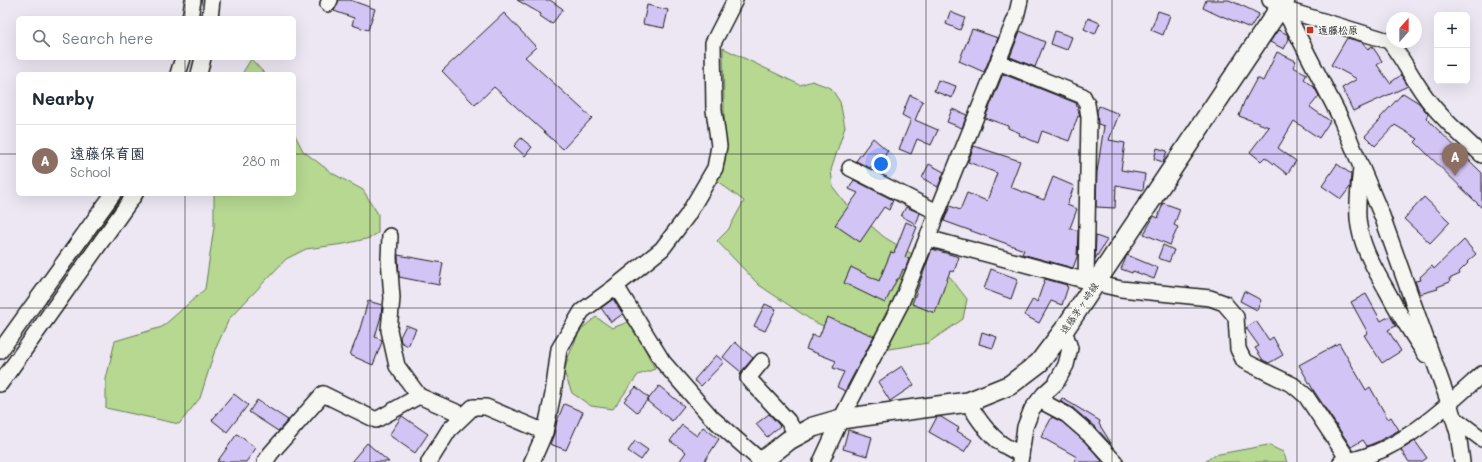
<!DOCTYPE html>
<html lang="en">
<head>
<meta charset="utf-8">
<style>
	body { margin:0; font-family:Mali,"Klee One",sans-serif; background:#f6f6f7; color:#1f2937 }
	.controls { position:absolute; right:12px; top:12px; display:grid; overflow:hidden; border-radius:6px; box-shadow:0 4px 16px #0002 }
	.controls button { width:36px; height:36px; display:grid; place-items:center; padding:0; border:0; border-bottom:1px solid #e0e1e3; background:#fff; color:#1f2937; font:20px sans-serif }
	.compass { position:absolute; left:1386px; top:12px; width:36px; height:36px; border-radius:50%; background:#fff; box-shadow:0 4px 16px #0002; rotate:21deg }
	.you { position:absolute; left:881px; top:164px; width:14px; height:14px; margin:-10px; border:3px solid #fff; border-radius:50%; background:#1a73e8; box-shadow:0 0 0 6px #1a73e833 }
	.badge { display:grid; place-items:center; width:26px; height:26px; border-radius:50%; background:#b45309; color:#fff; font-size:13px; font-weight:700 }
	.pin { position:absolute; translate:-50% -33px; filter:drop-shadow(0 1px 2px #0008) }
	.pin::after { content:''; position:absolute; top:21px; width:14px; height:12px; background:inherit; clip-path:polygon(0 0,100% 0,50% 100%) }
	.list { margin:0; padding:0; list-style:none }
	h2 { display:flex; justify-content:space-between; align-items:center; height:52px; margin:0; padding:0 16px; font-size:17px }
	h2 small { font-size:13px; font-weight:400; color:#747a83 }
	.list li { display:grid; grid-template-columns:26px 1fr auto; gap:12px; align-items:center; box-sizing:border-box; height:72px; padding:0 16px; border-top:1px solid #e0e1e3 }
	.list b { display:block; font-size:15px; white-space:nowrap }
	.list p { margin:0; font-size:13px; white-space:nowrap; color:#747a83 }
	.list em { font-size:13px; font-style:normal; color:#747a83 }
	.icon { flex:none; width:22px; height:22px; fill:none; stroke:currentColor; stroke-width:2; stroke-linecap:round; stroke-linejoin:round }
	.map { position:relative; flex:none; width:1482px; height:462px; overflow:hidden }
	.search { position:absolute; background:#fff; box-shadow:0 4px 16px #0002; left:16px; top:16px; width:280px; height:44px; display:flex; align-items:center; gap:10px; box-sizing:border-box; padding:0 14px; border-radius:6px; color:#747a83; font-size:15px }
	.panel { position:absolute; background:#fff; box-shadow:0 4px 16px #0002; left:16px; top:72px; width:280px; height:124px; border-radius:6px }
	.map>svg:first-child { display:block }
	.green { fill:#b6d891; stroke:#697a56 }
	.building { fill:#d3c4f6; stroke:#1c1c1c }
	.lines { fill:none; stroke-linecap:round; stroke-linejoin:round }
	.minor-casing { stroke:#1c1c1c; stroke-width:18 }
	.major-casing { stroke:#1c1c1c; stroke-width:22 }
	.minor { stroke:#f6f6f2; stroke-width:15 }
	.major { stroke:#f6f6f2; stroke-width:19 }
	.grid { fill:none; stroke:#1c1c1c; stroke-width:1; stroke-opacity:0.55 }
	.poi-dot { fill:#c8321e; stroke:#f6f6f2; stroke-width:1.5 }
	.labels { text-anchor:middle; dominant-baseline:central; stroke-width:3.5; stroke-linejoin:round; paint-order:stroke }
	.poi-label { font-size:10px; font-weight:bold; fill:#1c1c1c; stroke:#f6f6f2; text-anchor:start }
	.street-label { font-size:10px; fill:#1c1c1c; stroke:#f6f6f2 }
</style>
</head>
<body>
<div class="map">
<svg width="1482" height="462" viewBox="0 0 1482 462">
	<rect width="100%" height="100%" fill="#ece7f3"/>
	<filter id="ink" filterUnits="userSpaceOnUse"><feTurbulence type="fractalNoise" baseFrequency=".025" numOctaves="2"/><feDisplacementMap in="SourceGraphic" scale="8" xChannelSelector="R" yChannelSelector="G"/><feConvolveMatrix kernelMatrix="1 2 1 2 8 2 1 2 1" color-interpolation-filters="sRGB"/></filter>
	<g filter="url(#ink)">
		<g class="green">
			<polygon points="723,48 800,85 812,81 831,88 840,102 845,127 831,170 833,187 846,204 884,237 950,277 967,299 963,319 928,343 882,350 814,322 759,285 717,241 728,230 744,201 717,181 725,163"/>
			<polygon points="251,59 265,74 242,74"/>
			<polygon points="294,133 303,151 332,173 363,190 378,214 378,233 370,238 344,244 306,249 286,259 229,319 215,350 200,398 179,424 106,408 106,379 115,341 162,327 205,289 214,227 214,194 294,194"/>
			<polygon points="596,317 612,328 631,321 655,369 638,375 613,409 591,406 572,393 564,372 569,355 580,330"/>
			<polygon points="1268,445 1283,452 1287,462 1205,462 1214,455"/>
		</g>
		<g class="building">
			<polygon points="339,0 350,0 375,9 368,30 352,25 354,18 334,11"/>
			<polygon points="517,0 550,0 563,9 552,24 540,16 541,14"/>
			<polygon points="1206,0 1229,0 1247,8 1259,14 1250,28 1222,16 1222,17 1203,8"/>
			<polygon points="647,5 668,10 664,28 643,24"/>
			<polygon points="1158,11 1170,15 1163,35 1151,30"/>
			<polygon points="950,12 965,18 960,30 946,24"/>
			<polygon points="504,13 536,47 525,57 592,118 563,149 494,87 475,105 442,71"/>
			<polygon points="1088,18 1100,23 1095,34 1084,29"/>
			<polygon points="972,29 998,38 984,72 959,61"/>
			<polygon points="1278,30 1287,34 1289,39 1284,49 1270,42"/>
			<polygon points="1020,31 1045,42 1035,67 1010,57"/>
			<polygon points="1055,31 1072,37 1067,50 1051,44"/>
			<polygon points="1347,38 1362,42 1368,49 1372,46 1382,61 1377,65 1390,83 1401,75 1408,86 1353,111 1342,88 1357,79 1331,65"/>
			<polygon points="1277,52 1296,61 1293,67 1307,74 1304,79 1314,87 1319,96 1310,107 1330,121 1319,138 1294,121 1278,148 1296,161 1287,174 1265,157 1261,161 1250,152 1269,127 1239,116 1244,102 1257,78 1263,81"/>
			<polygon points="1003,74 1076,103 1080,117 1078,116 1069,141 1042,131 1038,143 1019,135 1020,133 1008,128 1008,126 985,118"/>
			<polygon points="938,80 956,86 952,98 934,91"/>
			<polygon points="1403,93 1419,103 1428,114 1426,118 1482,173 1482,208 1415,142 1418,139 1395,125 1375,146 1365,136 1381,119 1380,118"/>
			<polygon points="910,95 923,101 915,120 938,130 931,145 917,139 911,154 899,149 911,120 902,115"/>
			<polygon points="1099,106 1119,114 1109,140 1125,143 1121,170 1145,174 1143,190 1116,185 1115,208 1096,207 1097,172 1104,126 1098,124 1097,111"/>
			<polygon points="952,109 967,115 962,128 947,122"/>
			<polygon points="521,138 532,147 525,156 514,146"/>
			<polygon points="873,138 888,151 880,162 877,160 870,168 856,161"/>
			<polygon points="974,146 1020,161 1010,187 1044,200 1053,177 1074,186 1067,205 1077,209 1070,228 1078,231 1077,257 1073,268 1022,254 1024,250 944,221 950,206 960,210 967,193 987,201 997,173 968,162"/>
			<polygon points="1157,148 1167,151 1163,162 1154,159"/>
			<polygon points="929,164 944,172 938,187 922,178"/>
			<polygon points="1337,164 1351,174 1350,187 1341,199 1322,186"/>
			<polygon points="854,180 893,200 889,210 884,207 860,242 835,225 858,193 849,189"/>
			<polygon points="1424,197 1450,222 1430,243 1404,219"/>
			<polygon points="1163,203 1180,209 1174,225 1178,227 1170,245 1144,234 1154,216 1158,218"/>
			<polygon points="906,207 920,213 916,224 901,216"/>
			<polygon points="906,222 917,227 905,257 909,259 905,270 903,269 899,279 897,279 885,303 844,283 851,267 879,281 891,252 894,253"/>
			<polygon points="1096,236 1107,240 1095,259"/>
			<polygon points="1464,240 1476,254 1467,262 1468,263 1459,272 1460,274 1449,279 1450,282 1437,287 1438,289 1420,294 1415,281 1421,280 1420,277 1432,266 1434,269"/>
			<polygon points="1163,245 1174,250 1169,262 1158,258"/>
			<polygon points="932,249 959,257 954,272 950,271 935,313 912,304"/>
			<polygon points="398,255 443,263 439,285 399,277"/>
			<polygon points="1127,255 1158,268 1154,279 1133,271 1132,273 1121,269"/>
			<polygon points="991,269 1018,279 1011,299 984,289"/>
			<polygon points="1045,279 1067,285 1066,286 1068,287 1062,305 1051,301 1039,323 1024,315 1033,299 1037,302"/>
			<polygon points="1244,291 1261,300 1257,310 1240,301"/>
			<polygon points="1366,294 1381,321 1390,316 1396,326 1388,330 1401,351 1382,363 1364,335 1368,333 1351,302"/>
			<polygon points="613,299 623,314 611,322 601,308"/>
			<polygon points="368,301 382,305 381,316 375,337 382,340 382,342 373,365 350,355 359,332"/>
			<polygon points="765,304 776,309 765,331 754,326"/>
			<polygon points="827,317 874,336 845,391 837,387 844,372 833,368 836,361 806,349 812,335 819,337"/>
			<polygon points="1256,321 1269,340 1273,337 1283,355 1269,363 1263,360 1255,348 1259,346 1246,328"/>
			<polygon points="406,325 416,329 408,346 401,342 400,337"/>
			<polygon points="982,332 997,337 993,348 979,344"/>
			<polygon points="735,342 753,358 741,372 723,357"/>
			<polygon points="1339,343 1366,390 1370,387 1388,419 1391,417 1399,430 1377,442 1367,446 1363,440 1351,447 1314,391 1299,365"/>
			<polygon points="716,355 724,362 701,386 694,380"/>
			<polygon points="902,366 914,385 890,401 878,382"/>
			<polygon points="659,386 684,406 672,421 647,401"/>
			<polygon points="636,387 649,398 637,412 624,401"/>
			<polygon points="234,394 248,405 227,432 212,420"/>
			<polygon points="1062,398 1100,421 1099,424 1111,443 1111,444 1096,428 1073,408 1060,401"/>
			<polygon points="257,400 288,420 278,431 249,412"/>
			<polygon points="564,404 583,412 566,450 550,444 554,434 557,421"/>
			<polygon points="769,414 780,426 767,437 756,424"/>
			<polygon points="402,416 428,434 415,453 389,435"/>
			<polygon points="937,417 941,417 959,428 957,431 972,440 964,452 929,432"/>
			<polygon points="1052,417 1062,422 1084,441 1102,461 1101,462 1074,462 1077,457 1041,437"/>
			<polygon points="682,425 697,436 703,427 719,439 704,462 679,462 686,452 670,441"/>
			<polygon points="848,430 872,437 867,456 843,449"/>
			<polygon points="237,434 256,448 246,462 217,462"/>
			<polygon points="635,441 648,450 641,460 628,451"/>
			<polygon points="1415,441 1427,458 1421,462 1409,462 1401,450"/>
			<polygon points="367,443 389,462 351,462"/>
		</g>
		<g class="lines">
			<defs>
				<g id="minor">
					<polyline points="735,0 713,43 714,110 719,146 715,168 687,216 662,249 616,286 663,362 711,417 762,462"/>
					<polyline points="1270,0 1281,6 1292,24 1341,119 1382,216 1449,403 1458,433 1462,462"/>
					<polyline points="328,4 330,0"/>
					<path d="M1283,9L1389,41C1405,61 1415,85 1432,105C1447,123 1465,139 1482,155"/>
					<polyline points="190,18 193,0"/>
					<polyline points="210,18 212,0"/>
					<polyline points="998,62 1083,96 1087,104 1089,117 1086,281"/>
					<polyline points="178,74 183,58"/>
					<polyline points="199,74 203,58"/>
					<polyline points="850,168 937,212"/>
					<path d="M1361,168C1359,185 1357,201 1358,218C1360,244 1373,266 1386,289C1398,312 1411,333 1426,355"/>
					<polyline points="390,236 389,258 392,298 389,330 397,366 419,396 463,415"/>
					<polyline points="927,238 1095,283 1121,289 1210,298 1224,303 1236,317 1238,349 1244,361 1293,385 1306,396 1350,462"/>
					<polyline points="0,351 113,194"/>
					<polyline points="762,361 748,378 788,421 797,435"/>
					<polyline points="0,384 135,194"/>
					<polyline points="1039,400 1067,415 1090,435 1115,462"/>
					<path d="M968,402C977,418 987,433 1002,444C1008,448 1015,451 1021,455"/>
					<polyline points="1454,418 1482,439"/>
					<polyline points="265,462 271,453 323,394 376,420 419,396"/>
					<polyline points="429,462 449,430 473,407 486,407 545,432 553,394 559,349 582,311 616,286"/>
					<polyline points="532,462 545,432"/>
					<polyline points="821,462 841,419 901,303 1016,17 1020,0"/>
					<polyline points="1020,462 1025,427 1032,409 1044,394 1056,383 1066,365 1070,348 1064,330"/>
					<path d="M1341,462C1397,455 1442,410 1482,374"/>
				</g>
				<polyline id="major" points="761,462 789,440 813,427 841,419 968,402 1010,385 1039,363 1064,330 1285,0"/>
			</defs>
			<use href="#minor" class="minor-casing"/>
			<use href="#major" class="major-casing"/>
			<use href="#minor" class="minor"/>
			<use href="#major" class="major"/>
		</g>
	</g>
	<path class="grid" d="M185,0V18M370,0V462M556,0V462M741,0V462M926,0V462M1112,0V462M1297,0V462M185,58V74M0,154H18M294,154H1482M185,194V462M0,308H1482"/>
	<rect class="poi-dot" x="1306" y="26" width="8" height="8" rx="2"/>
	<g class="labels">
		<g class="poi-label">
			<text x="1318" y="30">遠藤松原</text>
		</g>
		<g class="street-label">
			<text transform="translate(1079 308) rotate(-56)">遠藤茅ヶ崎線</text>
		</g>
	</g>
</svg>
<div class="controls">
<button>+</button>
<button>−</button>
</div>
<svg class="compass" viewBox="-18 -18 36 36"><path d="M0-13l5 13h-10z" fill="#e53935"/><path d="M0 13l5-13h-10z" fill="#747a83"/></svg>
<div class="you"></div>
<div class="pin badge" style="left:1455px;top:176px;background:#8d6e63">A</div>
<div class="search"><svg class="icon" aria-label="search" viewBox="0 0 24 24"><circle cx="10" cy="10" r="6"/><path d="M15 15l6 6"/></svg>Search here</div>
<section class="panel">
<h2>Nearby<small></small></h2>
<ul class="list">
<li><span class="badge" style="background:#8d6e63">A</span><div><b>遠藤保育園</b><p>School</p></div><em>280 m</em></li>
</ul>
</section>
</div>
</body>
</html>
